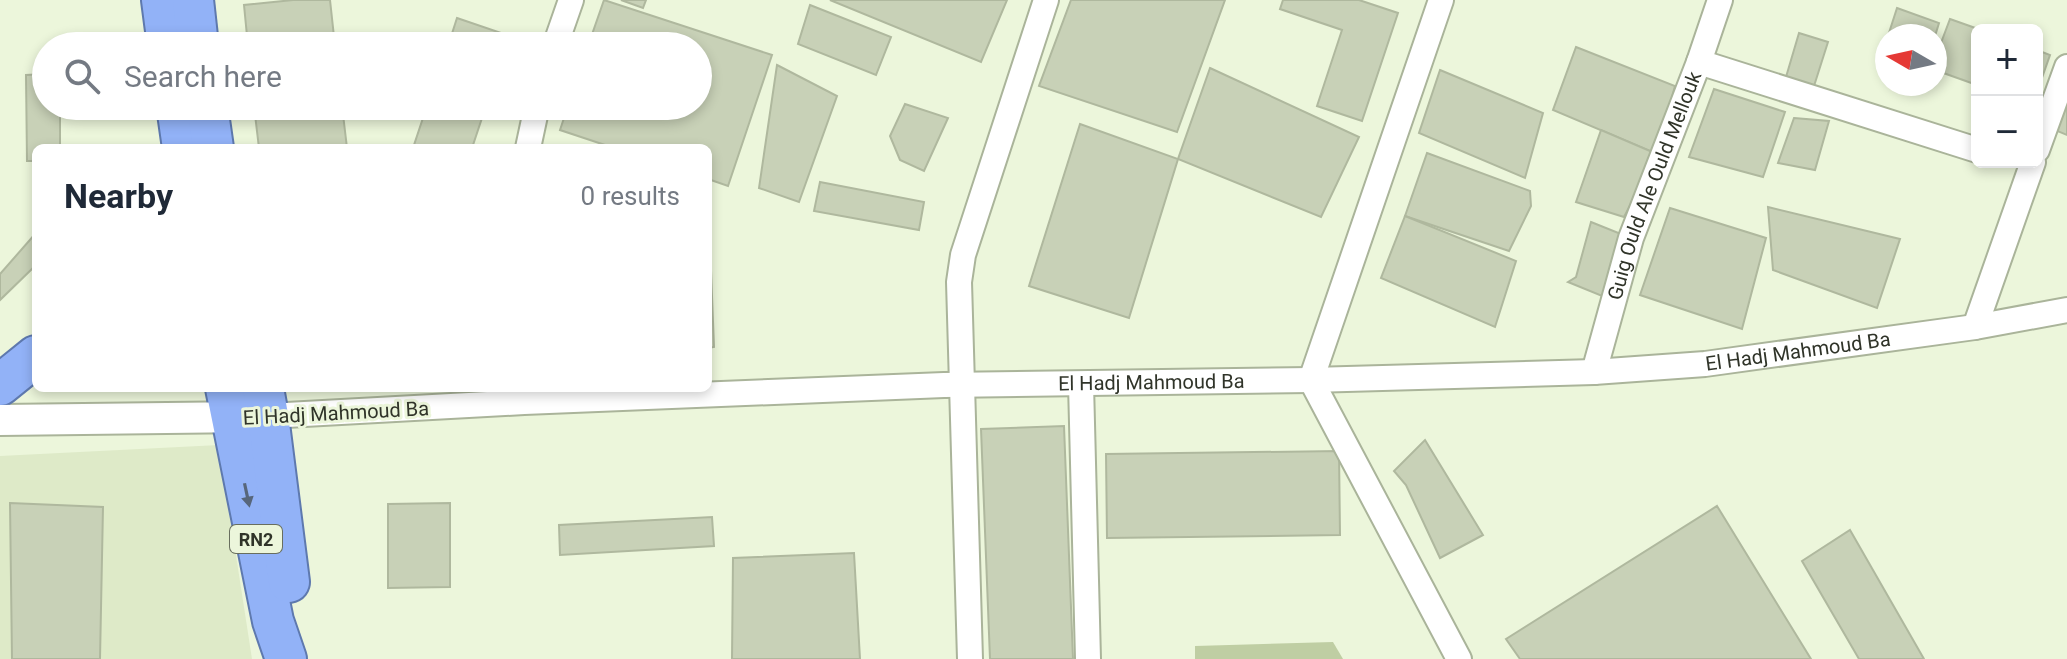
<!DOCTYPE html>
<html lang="en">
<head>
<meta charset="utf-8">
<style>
	body { margin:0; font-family:Roboto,sans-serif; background:#f2f2f3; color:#1f2937 }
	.controls { position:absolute; right:24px; top:24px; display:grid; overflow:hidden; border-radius:12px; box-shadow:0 4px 12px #0003 }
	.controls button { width:72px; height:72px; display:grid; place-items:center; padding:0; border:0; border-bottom:2px solid #e0e1e3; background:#fff; color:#1f2937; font:40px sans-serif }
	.compass { position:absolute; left:1875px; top:24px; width:72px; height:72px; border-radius:50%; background:#fff; box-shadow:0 4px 12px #0003; rotate:279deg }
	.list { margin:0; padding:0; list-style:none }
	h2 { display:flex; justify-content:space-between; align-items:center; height:104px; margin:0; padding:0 32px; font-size:34px }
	h2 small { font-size:26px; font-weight:400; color:#747a83 }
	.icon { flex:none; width:44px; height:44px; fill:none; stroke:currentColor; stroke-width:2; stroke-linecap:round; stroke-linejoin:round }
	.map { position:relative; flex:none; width:2067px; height:659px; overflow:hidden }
	.search { position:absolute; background:#fff; box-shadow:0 4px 12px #0003; left:32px; top:32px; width:680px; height:88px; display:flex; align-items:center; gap:20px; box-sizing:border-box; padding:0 28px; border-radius:44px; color:#747a83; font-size:30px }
	.panel { position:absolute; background:#fff; box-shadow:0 4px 12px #0003; left:32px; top:144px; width:680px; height:248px; border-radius:12px }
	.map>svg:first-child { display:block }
	.built { fill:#deeac8 }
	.green { fill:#bfcea3 }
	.building { fill:#c8d1b7; stroke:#afb89e; stroke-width:2 }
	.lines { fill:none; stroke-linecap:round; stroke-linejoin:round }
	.minor-casing { stroke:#aab49a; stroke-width:28 }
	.tertiary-casing { stroke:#aab49a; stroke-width:34 }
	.trunk-casing { stroke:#5e79ae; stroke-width:44 }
	.minor { stroke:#fff; stroke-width:24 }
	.tertiary { stroke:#fff; stroke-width:30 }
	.trunk { stroke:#92b2f7; stroke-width:40 }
	.oneway { fill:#57667b }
	.labels { text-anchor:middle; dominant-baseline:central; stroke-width:6; stroke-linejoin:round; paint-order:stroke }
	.shield { fill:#ecf6db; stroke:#686e5e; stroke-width:2 }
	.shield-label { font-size:18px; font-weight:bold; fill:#303429 }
	.street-label { font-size:20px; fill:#303429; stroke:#ecf6db }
</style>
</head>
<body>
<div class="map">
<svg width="2067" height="659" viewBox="0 0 2067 659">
	<rect width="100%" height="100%" fill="#ecf6db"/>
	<polygon class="built" points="219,445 252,659 0,659 0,456"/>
	<polygon class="green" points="1333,642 1343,659 1195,659 1195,646"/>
	<g class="building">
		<polygon points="293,0 330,0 335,46 248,46 244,5"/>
		<polygon points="604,0 772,55 728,186 708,179 708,148 614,148 560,130 568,106 698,106 698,46 588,46"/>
		<polygon points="621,0 646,0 643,8"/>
		<polygon points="830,0 1007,0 981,62"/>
		<polygon points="1071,0 1225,0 1177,132 1039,86"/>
		<polygon points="1283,0 1359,0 1398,13 1362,121 1317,106 1342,30 1280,9"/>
		<polygon points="810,5 891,37 876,75 798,44"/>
		<polygon points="1897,8 1939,23 1935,36 1888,36"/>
		<polygon points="457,18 510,36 507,46 448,46"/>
		<polygon points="1950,19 1981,30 1977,30 1977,85 1935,70 1935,59"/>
		<polygon points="1799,33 1828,42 1814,86 1786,77"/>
		<polygon points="1576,47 1675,86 1657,154 1553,110"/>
		<polygon points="2037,50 2050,55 2037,92"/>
		<polygon points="777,65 837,96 799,202 759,188"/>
		<polygon points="1210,68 1359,137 1321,217 1178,159"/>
		<polygon points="1440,70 1543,113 1525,178 1419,133"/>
		<polygon points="46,74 46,106 60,106 60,148 36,148 36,161 27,161 26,75"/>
		<polygon points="1714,89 1785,112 1763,177 1689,157"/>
		<polygon points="2067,95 2067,135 2055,130"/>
		<polygon points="905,104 948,118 924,171 900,160 890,136"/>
		<polygon points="254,106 342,106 347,148 259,148"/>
		<polygon points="427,106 486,106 472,148 413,148"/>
		<polygon points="1794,118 1829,121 1815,170 1778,163"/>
		<polygon points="1080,124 1178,159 1129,318 1029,286"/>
		<polygon points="1601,130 1657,154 1624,217 1576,202"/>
		<polygon points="1427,153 1530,191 1531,206 1509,251 1405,216"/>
		<polygon points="820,182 924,202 919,230 814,211"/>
		<polygon points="708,194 714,347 708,348"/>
		<polygon points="1768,207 1900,239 1877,308 1773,270"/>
		<polygon points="1670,208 1766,238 1742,329 1640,295"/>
		<polygon points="1405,216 1516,261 1495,327 1381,278"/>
		<polygon points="1591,222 1631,238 1607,298 1568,282 1576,277"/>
		<polygon points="36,233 36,265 0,300 0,274"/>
		<polygon points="1064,426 1073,659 990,659 981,429"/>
		<polygon points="1425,440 1483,535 1440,558 1406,485 1394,471"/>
		<polygon points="1339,451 1340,535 1107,538 1106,454"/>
		<polygon points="10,503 103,507 100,659 12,659"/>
		<polygon points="450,503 450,587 388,588 388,504"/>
		<polygon points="1717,506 1811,659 1520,659 1506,639"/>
		<polygon points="712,517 714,546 560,555 559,525"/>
		<polygon points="1850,530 1924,659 1859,659 1802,561"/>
		<polygon points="854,553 860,659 732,659 733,558"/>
	</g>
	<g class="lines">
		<defs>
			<g id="minor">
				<polyline points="1441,0 1311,380 1459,659"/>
				<polyline points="555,46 571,0"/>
				<polyline points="1699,62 1977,150"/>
				<polyline points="528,148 537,106"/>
				<polyline points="2037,150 2067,67"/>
				<polyline points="1975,327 2033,162"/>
				<path id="s1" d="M1594,372L1631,238L1699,62L1720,0"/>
				<polyline points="1081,384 1088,659"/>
				<path id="s2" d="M268,416L524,402L944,385L1311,380L1594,372L1705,364L1975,327L2067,310"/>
				<polyline points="970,659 959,282 963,255 1046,0"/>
			</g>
			<polyline id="tertiary" points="0,420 250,417"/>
			<g id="trunk">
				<polyline points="162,0 168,46"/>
				<polyline points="193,0 198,46"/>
				<polyline points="177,106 183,148"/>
				<polyline points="207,106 213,148"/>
				<polyline points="0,385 36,356"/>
				<polyline points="226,388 273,621 286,659"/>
				<polyline points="263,388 268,416 289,582"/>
			</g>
		</defs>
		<use href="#minor" class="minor-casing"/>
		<use href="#tertiary" class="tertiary-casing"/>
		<use href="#trunk" class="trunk-casing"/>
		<use href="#minor" class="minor"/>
		<use href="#tertiary" class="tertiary"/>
		<use href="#trunk" class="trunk"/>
	</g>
	<defs><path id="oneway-solid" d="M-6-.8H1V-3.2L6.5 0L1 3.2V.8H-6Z" transform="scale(2)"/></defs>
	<use class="oneway" href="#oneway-solid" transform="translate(247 495) rotate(78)"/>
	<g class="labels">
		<rect class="shield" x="230" y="525" width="52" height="28" rx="6"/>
		<g class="shield-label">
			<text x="256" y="539">RN2</text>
		</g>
		<g class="street-label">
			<text stroke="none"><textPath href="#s1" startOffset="196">Guig Ould Ale Ould Mellouk</textPath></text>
			<text stroke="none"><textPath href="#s2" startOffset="1532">El Hadj Mahmoud Ba</textPath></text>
			<text stroke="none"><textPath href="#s2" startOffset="884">El Hadj Mahmoud Ba</textPath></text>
			<text transform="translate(336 413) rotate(-3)">El Hadj Mahmoud Ba</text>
		</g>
	</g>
</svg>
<div class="controls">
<button>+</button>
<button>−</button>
</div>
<svg class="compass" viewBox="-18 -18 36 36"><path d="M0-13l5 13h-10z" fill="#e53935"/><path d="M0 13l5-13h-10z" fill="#747a83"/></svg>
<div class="search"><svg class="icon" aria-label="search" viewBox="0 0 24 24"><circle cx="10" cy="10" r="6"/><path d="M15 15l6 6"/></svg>Search here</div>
<section class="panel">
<h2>Nearby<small>0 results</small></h2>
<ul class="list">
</ul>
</section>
</div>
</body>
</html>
